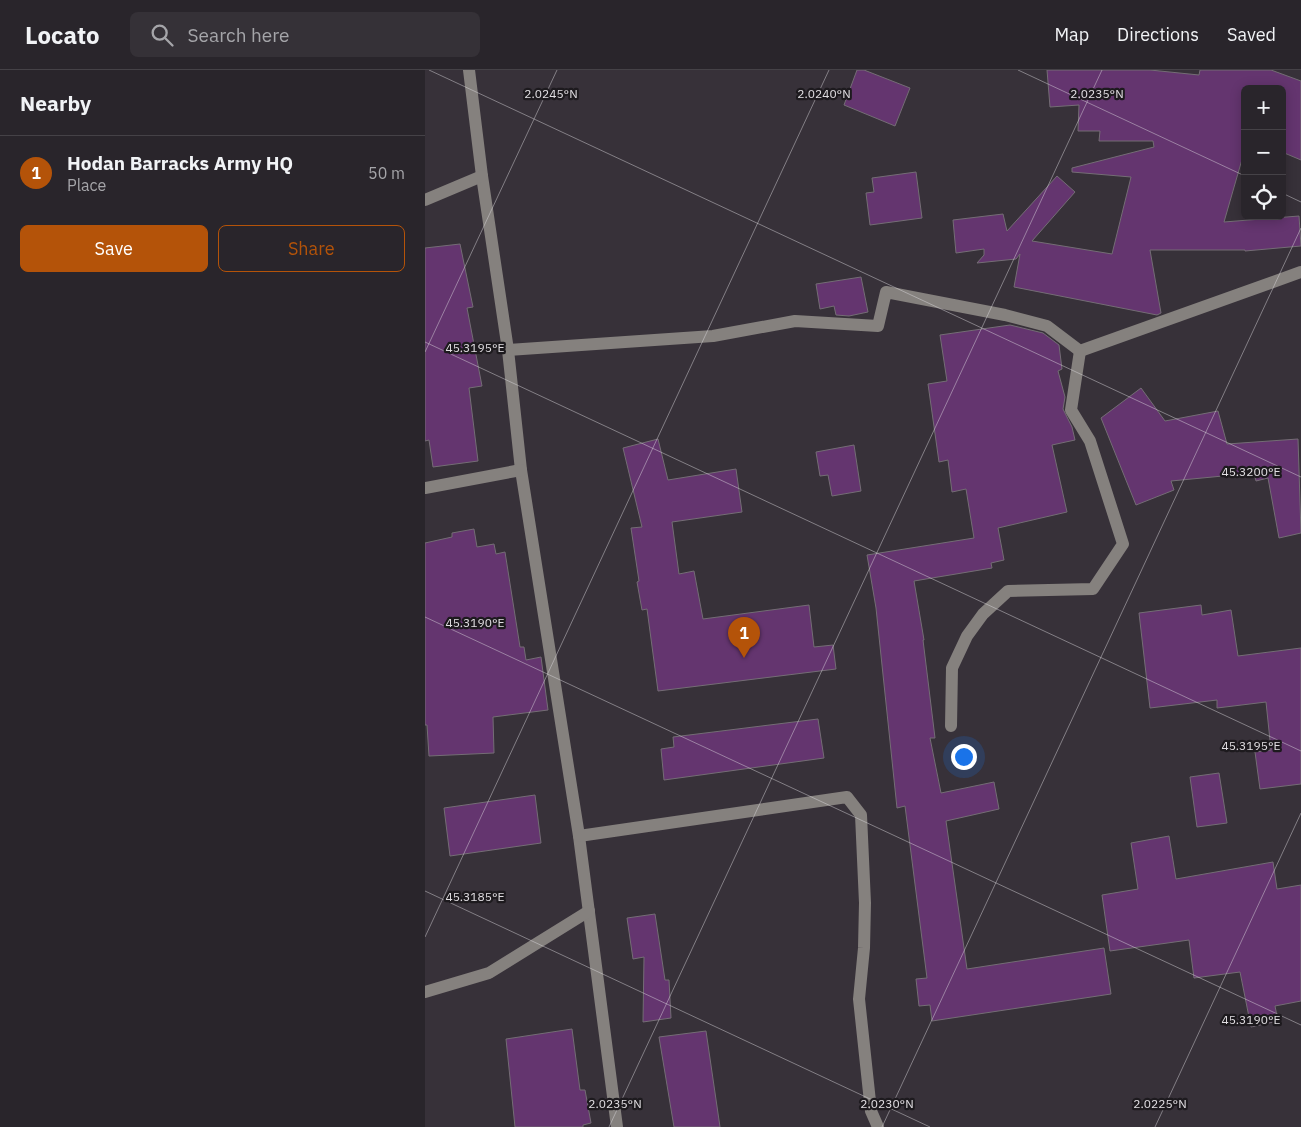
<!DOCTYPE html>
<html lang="en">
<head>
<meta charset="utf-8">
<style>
	body { margin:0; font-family:"IBM Plex Sans",sans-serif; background:#353137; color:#f1f3f6 }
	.controls { position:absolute; right:15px; top:15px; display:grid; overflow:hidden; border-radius:8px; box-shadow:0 2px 12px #0003 }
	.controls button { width:45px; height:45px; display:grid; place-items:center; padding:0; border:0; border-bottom:1px solid #454247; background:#29252b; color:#f1f3f6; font:25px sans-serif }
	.you { position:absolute; left:538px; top:686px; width:18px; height:18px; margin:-12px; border:4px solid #fff; border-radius:50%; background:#1a73e8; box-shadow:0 0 0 8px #1a73e833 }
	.badge { display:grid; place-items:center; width:32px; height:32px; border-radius:50%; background:#b45309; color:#fff; font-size:16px; font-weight:700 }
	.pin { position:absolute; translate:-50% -41px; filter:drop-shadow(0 1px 2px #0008) }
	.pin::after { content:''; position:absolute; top:26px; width:18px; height:15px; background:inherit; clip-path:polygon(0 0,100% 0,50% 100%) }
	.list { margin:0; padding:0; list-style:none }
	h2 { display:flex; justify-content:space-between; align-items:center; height:65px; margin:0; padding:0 20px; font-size:21px }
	h2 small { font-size:16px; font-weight:400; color:#a5a5a9 }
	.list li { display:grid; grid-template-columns:32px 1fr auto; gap:15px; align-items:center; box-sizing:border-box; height:75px; padding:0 20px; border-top:1px solid #454247 }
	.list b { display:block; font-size:19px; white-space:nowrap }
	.list p { margin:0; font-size:16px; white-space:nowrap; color:#a5a5a9 }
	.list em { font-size:16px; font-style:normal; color:#a5a5a9 }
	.actions { display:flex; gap:10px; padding:15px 20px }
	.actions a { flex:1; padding:11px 0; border:1px solid #b45309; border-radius:8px; text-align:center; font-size:18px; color:#b45309 }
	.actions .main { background:#b45309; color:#fff }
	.icon { flex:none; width:28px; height:28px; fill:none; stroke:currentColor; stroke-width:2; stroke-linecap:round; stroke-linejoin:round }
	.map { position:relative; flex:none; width:876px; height:1057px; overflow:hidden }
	header { display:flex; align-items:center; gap:30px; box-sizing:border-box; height:70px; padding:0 25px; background:#29252b; border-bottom:1px solid #454247 }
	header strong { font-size:24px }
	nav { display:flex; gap:28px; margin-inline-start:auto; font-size:18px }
	.search { width:350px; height:45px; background:#353137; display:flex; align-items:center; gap:12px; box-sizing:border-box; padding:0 18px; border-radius:8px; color:#a5a5a9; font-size:19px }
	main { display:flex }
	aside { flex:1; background:#29252b }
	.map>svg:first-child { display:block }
	.building { fill:#64356f; stroke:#746d75 }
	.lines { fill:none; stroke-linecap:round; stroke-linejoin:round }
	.minor { stroke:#85817e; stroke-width:12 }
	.ticks { fill:none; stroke:#e1dee2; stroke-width:1; stroke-opacity:0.45 }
	.ticks-label { font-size:12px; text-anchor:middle; fill:#e1dee2; stroke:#1d1a1e; stroke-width:4.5; stroke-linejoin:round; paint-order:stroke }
</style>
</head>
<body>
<header>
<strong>Locato</strong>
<div class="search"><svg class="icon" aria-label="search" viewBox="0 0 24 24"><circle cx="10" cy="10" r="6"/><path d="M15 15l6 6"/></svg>Search here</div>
<nav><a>Map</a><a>Directions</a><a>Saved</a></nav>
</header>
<main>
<aside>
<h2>Nearby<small></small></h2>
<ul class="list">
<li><span class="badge">1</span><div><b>Hodan Barracks Army HQ</b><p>Place</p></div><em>50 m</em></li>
</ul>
<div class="actions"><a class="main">Save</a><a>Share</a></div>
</aside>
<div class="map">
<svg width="876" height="1057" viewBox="0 0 876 1057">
	<rect width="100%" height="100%" fill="#373139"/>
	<g class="building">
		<polygon points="432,0 439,0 485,18 470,56 419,35"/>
		<polygon points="622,0 725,0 774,5 775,0 846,0 876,11 876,90 857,82 857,19 820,19 820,79 799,152 874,146 876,176 820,181 820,180 725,180 736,243 732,245 589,217 595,184 591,189 552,193 559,185 559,179 531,183 528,150 578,144 582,161 632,106 650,122 607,171 687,184 706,107 647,102 647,98 729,77 728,71 674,71 675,61 653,61 654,35 625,37"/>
		<polygon points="491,102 497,148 445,155 441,123 449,122 447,108"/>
		<polygon points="35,174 48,237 42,238 57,316 44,318 53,391 8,397 4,370 0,371 0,178"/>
		<polygon points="436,207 443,242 424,246 411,245 409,236 395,239 391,214"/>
		<polygon points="585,255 618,263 634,275 637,299 633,301 640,327 638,339 647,357 650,370 627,375 642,442 573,458 579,490 566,493 567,498 489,511 499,570 498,570 510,668 505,668 516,723 569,712 574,739 521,751 542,899 679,878 686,924 507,951 505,935 494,936 491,909 502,908 480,736 472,738 451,538 442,485 549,468 541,419 527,422 523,390 514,392 503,314 522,311 515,265"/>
		<polygon points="716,318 740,351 793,341 802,374 873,369 876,463 854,468 843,408 831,411 829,403 746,411 749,420 711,435 676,348"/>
		<polygon points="233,369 243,410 311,399 317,442 247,452 254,504 269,501 278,549 384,535 389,577 408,575 411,599 233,621 222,539 217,540 212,512 214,511 206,458 217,457 198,378"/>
		<polygon points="429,375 436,421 407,426 403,405 395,406 391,382"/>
		<polygon points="49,459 52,477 69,474 71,484 80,482 95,577 99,577 101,590 116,587 123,640 68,647 69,683 4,686 2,655 0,655 0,473 27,467 27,463"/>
		<polygon points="776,535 777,545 806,540 813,586 876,578 876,714 835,719 830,682 846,680 841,632 792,638 792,630 725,638 714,543"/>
		<polygon points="393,649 399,688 239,710 236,679 249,677 248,667"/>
		<polygon points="794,703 802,753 772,757 765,707"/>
		<polygon points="110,725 116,773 25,786 19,738"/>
		<polygon points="744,766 751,809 848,792 852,819 876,815 876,931 850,936 853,951 826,957 815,902 769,908 764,870 685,881 677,825 713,819 706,773"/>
		<polygon points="230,844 240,910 244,910 246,948 218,952 219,887 208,889 202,848"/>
		<polygon points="147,959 155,1020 160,1020 166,1053 158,1055 158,1057 90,1057 81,969"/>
		<polygon points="281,961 295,1057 249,1057 234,967"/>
	</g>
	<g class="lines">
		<g class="minor">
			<polyline points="44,0 57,106 83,280 96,400 154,766 192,1057"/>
			<polyline points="0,130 57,106"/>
			<polyline points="83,280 288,266 370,251 453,256 461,222 580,245 622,256 655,281 876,202"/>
			<polyline points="0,418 96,400"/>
			<polyline points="526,656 527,598 542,566 558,544 583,521 668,519 698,474 665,371 646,340 655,281"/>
			<polyline points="154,766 422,727 436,745 440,833 439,878 434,929 446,1041 453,1057"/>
			<polyline points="0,922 64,903 164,841"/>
		</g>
	</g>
	<path class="ticks" d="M4,0L876,407M593,0L820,106M857,123L876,132M0,272L876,681M0,282L132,0M0,547L876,955M0,821L505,1057M0,867L404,0M184,1057L677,0M457,1057L876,158M730,1057L876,743"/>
	<g class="ticks-label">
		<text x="126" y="28">2.0245°N</text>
		<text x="399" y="28">2.0240°N</text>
		<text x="672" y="28">2.0235°N</text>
		<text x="50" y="282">45.3195°E</text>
		<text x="826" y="406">45.3200°E</text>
		<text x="50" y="557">45.3190°E</text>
		<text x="826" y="680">45.3195°E</text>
		<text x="50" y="831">45.3185°E</text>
		<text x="826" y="954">45.3190°E</text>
		<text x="190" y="1038">2.0235°N</text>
		<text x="462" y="1038">2.0230°N</text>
		<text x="735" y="1038">2.0225°N</text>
	</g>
</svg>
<div class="controls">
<button>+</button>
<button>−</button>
<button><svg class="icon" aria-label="locate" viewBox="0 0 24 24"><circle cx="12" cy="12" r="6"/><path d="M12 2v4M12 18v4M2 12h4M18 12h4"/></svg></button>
</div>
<div class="you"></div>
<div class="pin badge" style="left:319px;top:588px">1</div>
</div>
</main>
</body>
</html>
